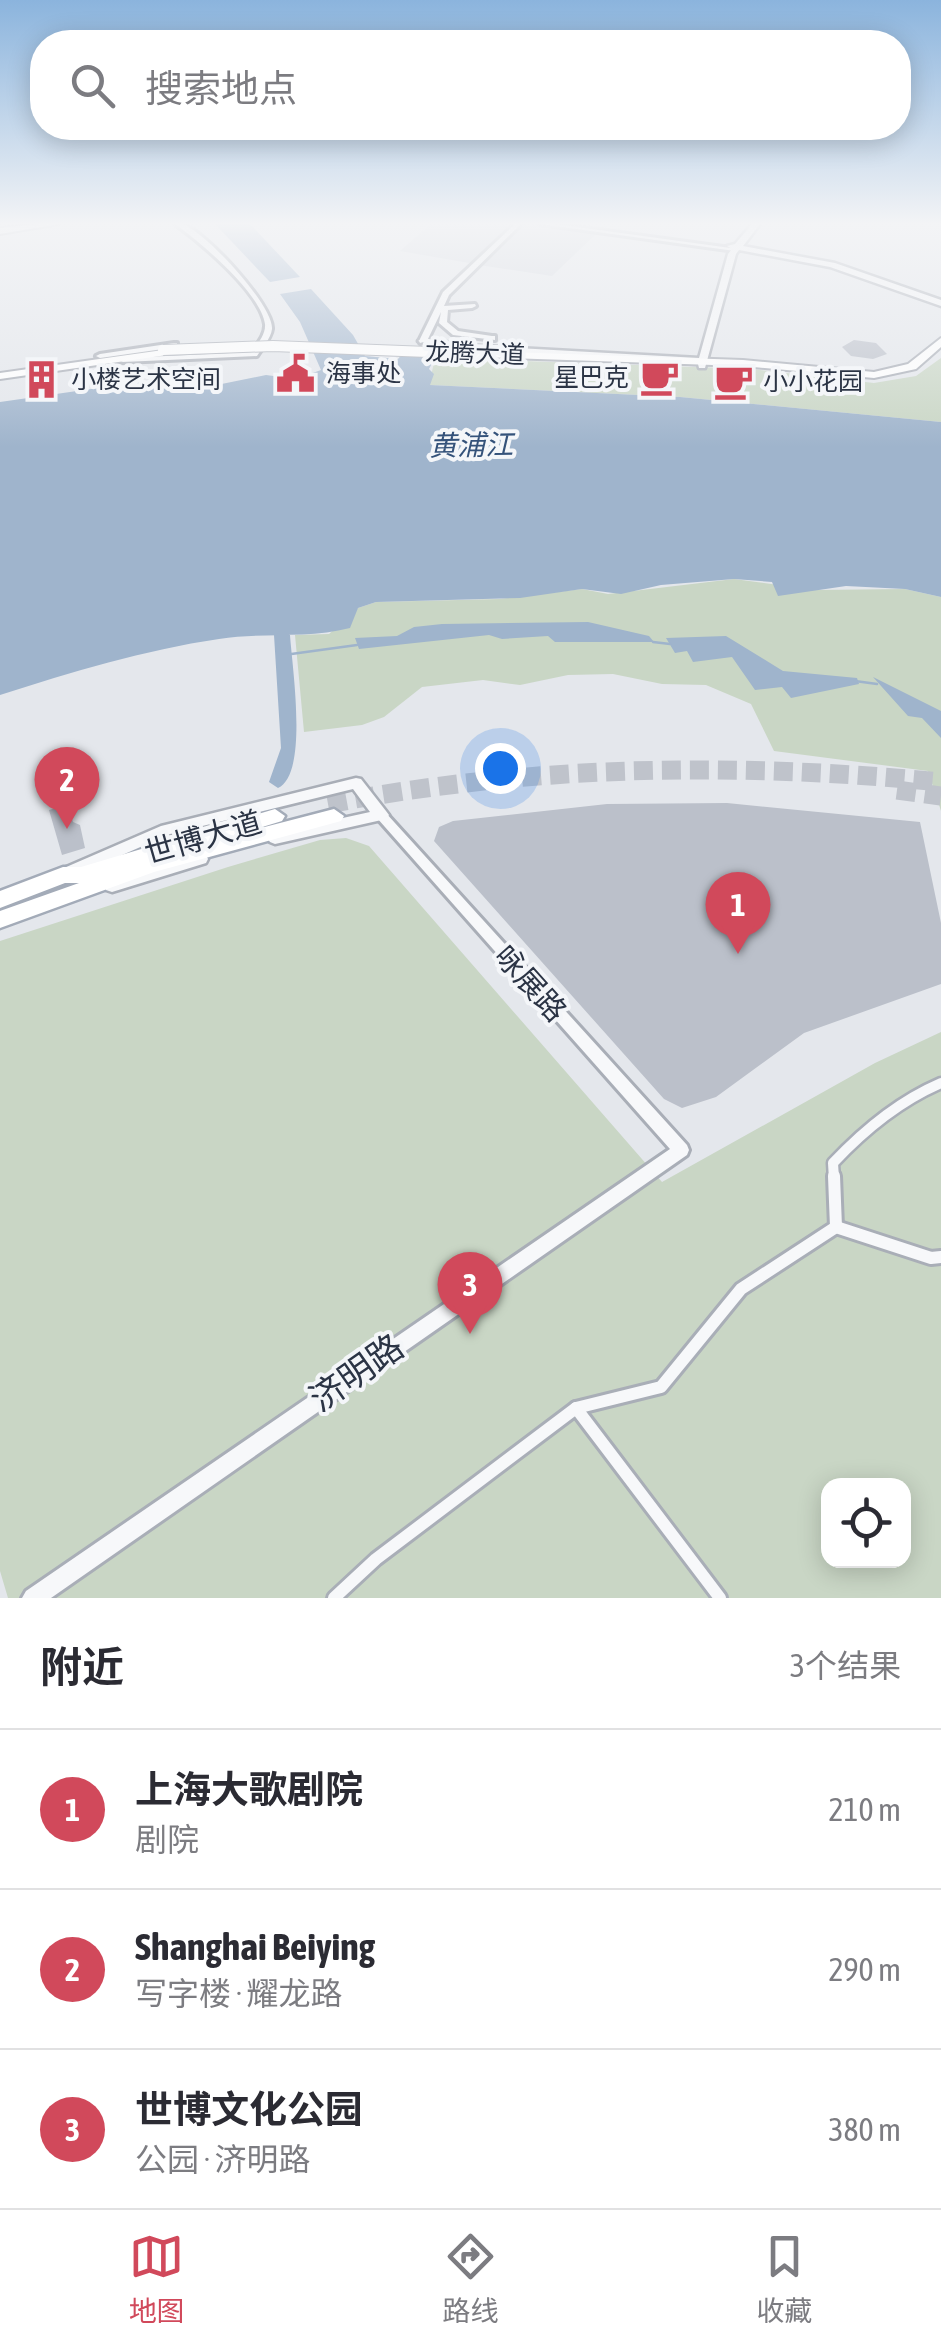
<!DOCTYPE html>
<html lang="zh">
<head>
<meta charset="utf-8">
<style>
	body { margin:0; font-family:"Asap Condensed","Noto Sans SC",sans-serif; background:#f2f2f3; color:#2b2b33 }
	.controls { position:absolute; right:30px; bottom:30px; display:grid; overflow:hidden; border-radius:20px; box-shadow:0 5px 25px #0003 }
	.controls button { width:90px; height:90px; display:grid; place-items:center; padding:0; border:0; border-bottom:2px solid #e1e1e2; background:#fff; color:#2b2b33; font:50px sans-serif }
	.you { position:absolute; left:500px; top:768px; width:35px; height:35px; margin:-25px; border:8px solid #fff; border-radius:50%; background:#1a73e8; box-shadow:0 0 0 15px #1a73e833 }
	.badge { display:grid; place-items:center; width:65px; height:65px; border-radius:50%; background:#d1495b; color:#fff; font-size:32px; font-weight:700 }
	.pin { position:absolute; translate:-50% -82px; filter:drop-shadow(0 2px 5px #0008) }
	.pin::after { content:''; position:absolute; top:52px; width:35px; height:30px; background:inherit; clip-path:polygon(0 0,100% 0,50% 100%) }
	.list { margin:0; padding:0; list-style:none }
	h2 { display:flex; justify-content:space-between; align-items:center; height:130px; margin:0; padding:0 40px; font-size:42px }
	h2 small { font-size:32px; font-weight:400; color:#7c7c81 }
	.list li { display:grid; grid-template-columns:65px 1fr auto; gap:30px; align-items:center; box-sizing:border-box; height:160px; padding:0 40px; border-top:2px solid #e1e1e2 }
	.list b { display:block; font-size:38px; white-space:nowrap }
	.list p { margin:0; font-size:32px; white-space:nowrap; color:#7c7c81 }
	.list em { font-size:32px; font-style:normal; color:#7c7c81 }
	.icon { flex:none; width:55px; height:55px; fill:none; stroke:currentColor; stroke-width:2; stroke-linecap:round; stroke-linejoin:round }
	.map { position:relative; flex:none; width:941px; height:1598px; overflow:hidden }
	.search { position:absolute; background:#fff; box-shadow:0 5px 25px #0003; left:30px; right:30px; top:30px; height:110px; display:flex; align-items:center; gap:25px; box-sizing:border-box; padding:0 35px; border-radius:40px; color:#7c7c81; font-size:38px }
	.sheet { height:610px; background:#fff }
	nav { display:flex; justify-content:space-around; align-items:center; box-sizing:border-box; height:140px; border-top:2px solid #e1e1e2; background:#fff; font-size:28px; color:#7c7c81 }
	nav a { display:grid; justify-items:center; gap:5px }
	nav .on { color:#d1495b }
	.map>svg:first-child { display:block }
	.built { fill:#d2d6de }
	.green { fill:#c9d6c5; fill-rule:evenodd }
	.water { fill:#9fb4cc }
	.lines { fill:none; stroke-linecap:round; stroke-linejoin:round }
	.stream { stroke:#9fb4cc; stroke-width:2.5 }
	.river { fill:#9fb4cc; fill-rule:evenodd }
	.building { fill:#bbc0ca }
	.primary-tunnel { stroke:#bfc3cb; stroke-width:19; stroke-dasharray:19 9; stroke-linecap:butt }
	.pedestrian-far1-casing { stroke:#a9aeb7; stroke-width:15 }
	.pedestrian-casing { stroke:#a9aeb7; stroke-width:18 }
	.minor-casing { stroke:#a9aeb7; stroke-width:6 }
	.tertiary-casing { stroke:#a9aeb7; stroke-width:5 }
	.secondary-casing { stroke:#a9aeb7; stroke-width:4 }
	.primary-casing { stroke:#a3abb8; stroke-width:5 }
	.pedestrian-far1 { stroke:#f7f8fa; stroke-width:10 }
	.pedestrian { stroke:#f7f8fa; stroke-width:12 }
	.minor { fill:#f7f8fa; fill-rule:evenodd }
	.tertiary { fill:#f7f8fa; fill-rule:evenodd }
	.secondary { fill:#fff; fill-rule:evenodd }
	.primary { fill:#fff; fill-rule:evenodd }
	.secondary-bridge-casing { stroke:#a9aeb7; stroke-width:12; stroke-linecap:butt }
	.secondary-bridge { stroke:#fff; stroke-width:10 }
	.labels { text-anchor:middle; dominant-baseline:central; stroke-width:8; stroke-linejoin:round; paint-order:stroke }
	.far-street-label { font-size:25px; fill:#2b3445; stroke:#f4f6f9 }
	.far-poi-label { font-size:25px; fill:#2b3445; stroke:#f4f6f9; text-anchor:start }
	.far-water-label { font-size:28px; font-style:italic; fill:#34527a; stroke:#f4f6f9 }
	.street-label { font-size:30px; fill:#2b3445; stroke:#f4f6f9 }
	.near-street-label { font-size:35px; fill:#2b3445; stroke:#f4f6f9 }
</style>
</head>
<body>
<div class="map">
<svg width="941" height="1598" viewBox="0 0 941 1598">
	<rect width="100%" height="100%" fill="#e4e7ec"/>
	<g class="built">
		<polygon points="431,224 515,224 475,264 400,251"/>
		<polygon points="522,224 527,224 597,233 552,276 479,265"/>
	</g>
	<g class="green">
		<polygon points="435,358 752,369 874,383 916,376 941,358 941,422 680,397 429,385"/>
		<polygon points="734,579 816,590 905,589 941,597 941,811 928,771 774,751 751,704 706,685 662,684 613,674 568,675 520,685 483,680 422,687 384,717 362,725 304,732 295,635 329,634 358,608 376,602 499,599 582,589 608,594"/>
		<path d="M346,838L369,846L662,1182L875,1063L941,1032V1598H8L0,1571V941L228,867L320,840ZM828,1486H904V1560H828Z"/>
	</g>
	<g class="water">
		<polygon points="215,224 250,224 300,277 270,282"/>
		<path d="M311,289L353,335L365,356L398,359L409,346L440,348L429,369L434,374L430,385L680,397L941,422V597L905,589L846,586L778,596L772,582L734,579L661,585L621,594L582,589L520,598L376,602L358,608L350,628C308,639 262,632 219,639C144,650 72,672 0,695V402L140,382L197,389L266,375L296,379L321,370L300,322L280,294Z"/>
		<polygon points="588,622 649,636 654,642 555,642 548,636 502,639 489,635 359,649 355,638 397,636 414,627 442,624"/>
		<polygon points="726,636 783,671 857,678 859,684 791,698 782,687 755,690 732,657 693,662 687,651 675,653 666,638"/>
		<polygon points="873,677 941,711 941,738 922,718 908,716"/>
	</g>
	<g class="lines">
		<g class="stream">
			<polyline points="653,642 670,644"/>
			<polyline points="284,655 357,645"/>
			<polyline points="855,681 877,684"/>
		</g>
		<path class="river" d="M282,630L290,635C292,666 309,774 278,788L269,782L281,748L274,635Z"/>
	</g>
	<g class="building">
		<polygon points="854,340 876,343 887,354 873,359 851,356 842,347"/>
		<polygon points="727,803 920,822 941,923 941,984 804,1033 716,1097 682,1108 664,1099 434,841 439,827 453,821 607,804"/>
		<polygon points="67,805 73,822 80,825 85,848 62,855 49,810"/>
	</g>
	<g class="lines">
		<g class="primary-tunnel">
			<polyline points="897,790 941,796"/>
			<path d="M328,804C533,765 734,762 941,782"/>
		</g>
		<defs>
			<path id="pedestrian-far1" d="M834,1179L833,1163C864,1130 899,1101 941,1083"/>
			<g id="pedestrian">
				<polyline points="836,1227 931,1258 941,1257"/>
				<polyline points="576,1408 720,1598"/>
				<polyline points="334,1598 376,1559 576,1408 661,1387 741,1289 836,1227 834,1176"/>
			</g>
			<g id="minor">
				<path d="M175,224C177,224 180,223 182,224C204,230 274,306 272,329C271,338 262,348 257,356L123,362L119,360L123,358L252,352C258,343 266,334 265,324C260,292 200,242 175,224Z"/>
				<polygon points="515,224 521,224 449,295 444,306 475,304 476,306 472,308 448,310 447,322 458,331 492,336 495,336 495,340 453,335 439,323 441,312 427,341 420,343 419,341 443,292"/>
				<polygon points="540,224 555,224 738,249 735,251"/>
				<polygon points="174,343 177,343 177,347 100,358 96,356 100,354"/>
				<polygon points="381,811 385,812 687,1145 689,1150 687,1155 51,1598 22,1598 26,1591 670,1149 377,818 375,815 377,812"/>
			</g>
			<g id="tertiary">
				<polygon points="752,224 760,224 743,246 835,263 941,300 941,306 830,267 739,250 736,254 705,368 699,368 698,364 463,351 418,341 423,338 463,345 699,358 728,254 732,249 727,246 735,244"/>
				<polygon points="356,778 361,779 386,811 389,815 386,819 275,844 270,842 267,838 270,834 370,812 353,789 170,834 63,881 57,879 55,875 57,871 161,826"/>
				<polygon points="200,853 206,855 208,859 206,863 112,892 106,890 104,886 106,882"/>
			</g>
			<g id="secondary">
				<polygon points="36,224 59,224 0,234 0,228"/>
				<polygon points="941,338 941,347 916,369 874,378 743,366 480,357 475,354 480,351 743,360 874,372 908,364"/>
				<polygon points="163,350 167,351 167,355 0,379 0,373"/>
			</g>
			<polygon id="primary" points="275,809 285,816 282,821 242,833 334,809 344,816 341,821 154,872 0,928 0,911 79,883 65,883 0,908 0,891 63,867 81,867"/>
		</defs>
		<use href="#pedestrian-far1" class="pedestrian-far1-casing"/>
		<use href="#pedestrian" class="pedestrian-casing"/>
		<use href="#minor" class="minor-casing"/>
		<use href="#tertiary" class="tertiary-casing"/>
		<use href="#secondary" class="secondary-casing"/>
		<use href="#primary" class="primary-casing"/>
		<use href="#pedestrian-far1" class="pedestrian-far1"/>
		<use href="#pedestrian" class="pedestrian"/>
		<use href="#minor" class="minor"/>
		<use href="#tertiary" class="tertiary"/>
		<use href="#secondary" class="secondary"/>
		<use href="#primary" class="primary"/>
		<defs>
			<polyline id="secondary-bridge" points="163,350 273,346 480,354"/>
		</defs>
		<use href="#secondary-bridge" class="secondary-bridge-casing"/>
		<use href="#secondary-bridge" class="secondary-bridge"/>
	</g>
	<linearGradient id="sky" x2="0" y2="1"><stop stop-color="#8bb4dd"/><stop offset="0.5" stop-color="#f3f4f6"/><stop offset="1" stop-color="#f3f4f6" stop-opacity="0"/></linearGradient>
	<rect width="941" height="447" fill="url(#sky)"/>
	<defs>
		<symbol id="civic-bare" viewBox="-9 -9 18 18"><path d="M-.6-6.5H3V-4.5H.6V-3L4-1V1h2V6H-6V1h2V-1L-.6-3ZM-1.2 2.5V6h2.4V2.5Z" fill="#d1495b" stroke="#f4f6f9" stroke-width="2.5" paint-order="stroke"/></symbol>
		<symbol id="cafe-bare" viewBox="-9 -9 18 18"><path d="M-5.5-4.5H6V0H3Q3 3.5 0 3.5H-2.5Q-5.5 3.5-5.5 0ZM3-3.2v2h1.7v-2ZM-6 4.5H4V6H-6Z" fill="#d1495b" stroke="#f4f6f9" stroke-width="2.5" paint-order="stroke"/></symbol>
		<symbol id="building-bare" viewBox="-9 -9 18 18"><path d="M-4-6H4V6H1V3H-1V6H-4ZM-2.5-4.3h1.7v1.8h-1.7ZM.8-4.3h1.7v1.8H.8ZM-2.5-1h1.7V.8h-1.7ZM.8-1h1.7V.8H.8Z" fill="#d1495b" stroke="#f4f6f9" stroke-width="2.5" paint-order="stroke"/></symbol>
	</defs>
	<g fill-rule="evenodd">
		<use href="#civic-bare" x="268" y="346" width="55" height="55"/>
		<use href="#cafe-bare" x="632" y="350" width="55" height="55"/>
		<use href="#building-bare" x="14" y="352" width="55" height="55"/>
		<use href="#cafe-bare" x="706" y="354" width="55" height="55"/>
	</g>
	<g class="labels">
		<g class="far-street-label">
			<text transform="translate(475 353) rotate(2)">龙腾大道</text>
		</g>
		<g class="far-poi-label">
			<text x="326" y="373">海事处</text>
			<text x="629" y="377" text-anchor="end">星巴克</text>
			<text x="71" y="379">小楼艺术空间</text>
			<text x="763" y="381">小小花园</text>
		</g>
		<g class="far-water-label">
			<text transform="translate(471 445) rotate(-1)">黄浦江</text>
		</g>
		<g class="street-label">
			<text transform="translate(203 837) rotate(-16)">世博大道</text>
			<text transform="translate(531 983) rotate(48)">咏展路</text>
		</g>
		<g class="near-street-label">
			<text transform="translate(356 1372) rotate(-35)">济明路</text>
		</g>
	</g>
</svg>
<div class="controls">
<button><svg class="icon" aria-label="locate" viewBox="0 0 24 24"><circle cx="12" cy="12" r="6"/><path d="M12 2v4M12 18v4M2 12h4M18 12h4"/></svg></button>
</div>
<div class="you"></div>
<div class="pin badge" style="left:738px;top:954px">1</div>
<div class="pin badge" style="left:67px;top:829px">2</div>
<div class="pin badge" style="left:470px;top:1334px">3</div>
<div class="search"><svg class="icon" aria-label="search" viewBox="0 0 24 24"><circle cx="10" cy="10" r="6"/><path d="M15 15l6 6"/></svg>搜索地点</div>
</div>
<section class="sheet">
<h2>附近<small>3个结果</small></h2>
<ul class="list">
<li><span class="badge">1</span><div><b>上海大歌剧院</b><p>剧院</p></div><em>210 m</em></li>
<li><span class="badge">2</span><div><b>Shanghai Beiying</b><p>写字楼 · 耀龙路</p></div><em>290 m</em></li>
<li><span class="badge">3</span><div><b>世博文化公园</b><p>公园 · 济明路</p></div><em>380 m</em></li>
</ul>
</section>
<nav>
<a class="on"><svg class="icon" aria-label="map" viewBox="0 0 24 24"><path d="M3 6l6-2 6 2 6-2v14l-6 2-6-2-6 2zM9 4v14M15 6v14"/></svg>地图</a>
<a><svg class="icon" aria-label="directions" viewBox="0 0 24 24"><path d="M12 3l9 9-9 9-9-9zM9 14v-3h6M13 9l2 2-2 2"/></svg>路线</a>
<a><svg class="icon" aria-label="saved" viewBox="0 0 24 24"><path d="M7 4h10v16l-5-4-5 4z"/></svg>收藏</a>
</nav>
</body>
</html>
